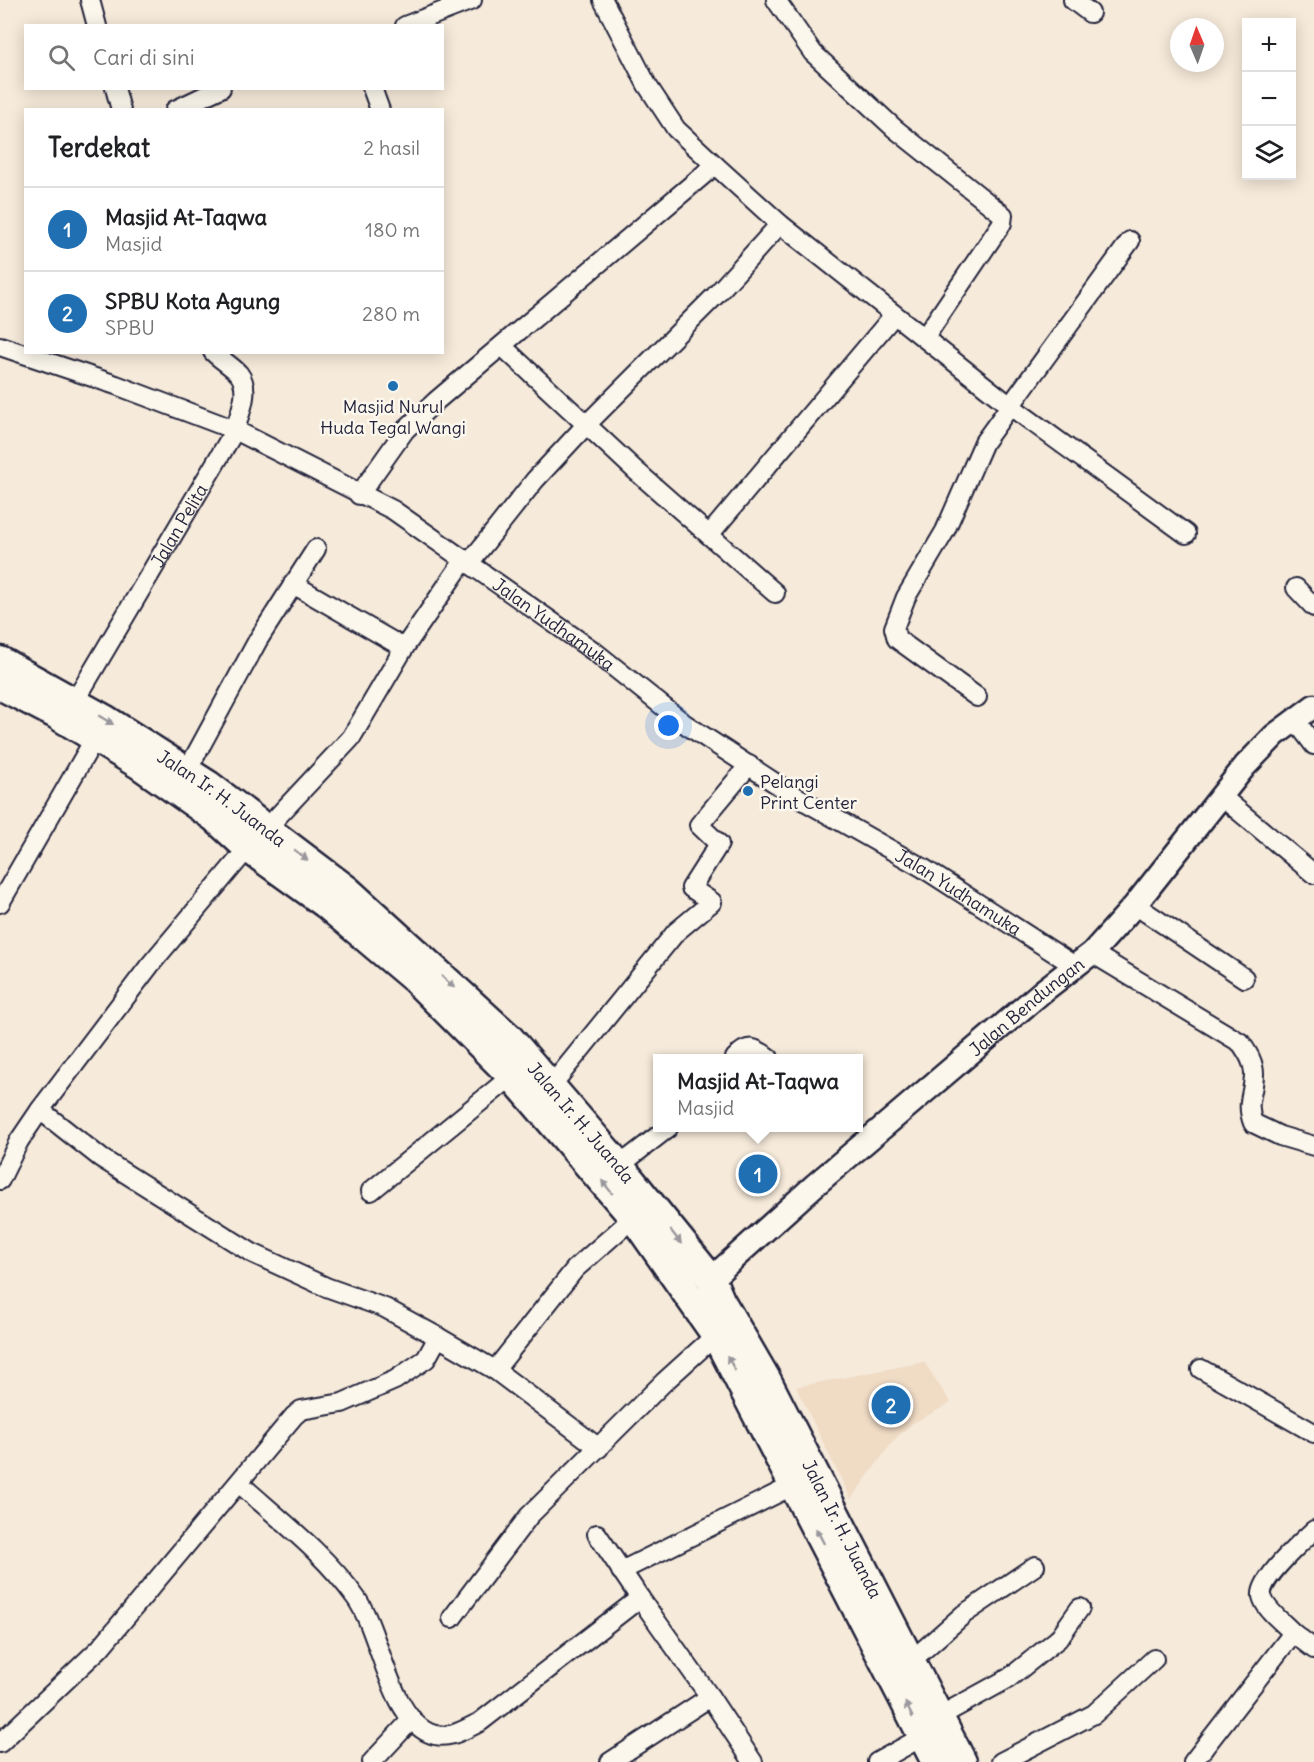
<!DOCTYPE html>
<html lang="id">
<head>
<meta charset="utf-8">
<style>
	body { margin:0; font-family:Delius,sans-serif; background:#f6f6f6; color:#202124 }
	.controls { position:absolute; right:18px; top:18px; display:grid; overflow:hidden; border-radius:0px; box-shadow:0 3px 15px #0003 }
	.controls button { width:54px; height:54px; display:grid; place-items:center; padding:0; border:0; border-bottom:2px solid #e0e0e0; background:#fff; color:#202124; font:30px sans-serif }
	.compass { position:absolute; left:1170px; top:18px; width:54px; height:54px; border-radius:50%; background:#fff; box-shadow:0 3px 15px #0003; rotate:358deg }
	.you { position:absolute; left:669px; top:726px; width:21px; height:21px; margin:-15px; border:4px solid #fff; border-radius:50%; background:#1a73e8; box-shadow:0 0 0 9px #1a73e833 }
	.badge { display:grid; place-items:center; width:39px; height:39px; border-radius:50%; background:#1f6fb2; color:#fff; font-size:20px; font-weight:700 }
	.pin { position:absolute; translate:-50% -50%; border:3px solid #fff; box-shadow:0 2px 6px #0006 }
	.popup { position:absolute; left:653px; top:1054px; width:210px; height:78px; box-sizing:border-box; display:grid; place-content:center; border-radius:0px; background:#fff; filter:drop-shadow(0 2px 4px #0005); font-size:20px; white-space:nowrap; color:#757577 }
	.popup b { font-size:22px; color:#202124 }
	.popup::after { content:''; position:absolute; left:50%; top:100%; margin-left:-12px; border:12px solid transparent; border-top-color:#fff }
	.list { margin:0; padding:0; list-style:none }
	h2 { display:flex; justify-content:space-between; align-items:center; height:78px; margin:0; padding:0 24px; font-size:26px }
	h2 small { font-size:20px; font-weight:400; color:#757577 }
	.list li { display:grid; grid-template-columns:39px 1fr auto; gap:18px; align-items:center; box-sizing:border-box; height:84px; padding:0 24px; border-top:2px solid #e0e0e0 }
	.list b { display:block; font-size:22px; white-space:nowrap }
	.list p { margin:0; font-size:20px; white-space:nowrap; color:#757577 }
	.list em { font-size:20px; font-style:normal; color:#757577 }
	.icon { flex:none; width:33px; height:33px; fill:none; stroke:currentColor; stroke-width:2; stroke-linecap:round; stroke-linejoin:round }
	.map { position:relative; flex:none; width:1314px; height:1762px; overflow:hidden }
	.search { position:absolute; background:#fff; box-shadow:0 3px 15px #0003; left:24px; top:24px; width:420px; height:66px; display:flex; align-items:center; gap:15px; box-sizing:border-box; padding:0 21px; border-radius:0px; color:#757577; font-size:22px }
	.panel { position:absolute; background:#fff; box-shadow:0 3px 15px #0003; left:24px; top:108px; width:420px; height:246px; border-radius:0px }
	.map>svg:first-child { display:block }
	.built { fill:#f0dbc5 }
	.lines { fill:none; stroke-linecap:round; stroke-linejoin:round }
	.minor-casing { stroke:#22223b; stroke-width:22 }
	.tertiary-casing { stroke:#22223b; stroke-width:27 }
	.trunk-casing { stroke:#22223b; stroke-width:33 }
	.minor { stroke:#fbf7ec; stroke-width:18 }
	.tertiary { stroke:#fbf7ec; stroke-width:22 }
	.trunk { stroke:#fbf7ec; stroke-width:28 }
	.oneway { fill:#99979c }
	.poi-dot { fill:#1f6fb2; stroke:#fbf7ec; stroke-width:2 }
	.labels { text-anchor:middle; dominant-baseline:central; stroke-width:5; stroke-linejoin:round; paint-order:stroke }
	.poi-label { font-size:18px; fill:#22223b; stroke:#fbf7ec }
	.street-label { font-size:18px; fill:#22223b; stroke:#fbf7ec }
</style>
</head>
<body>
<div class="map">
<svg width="1314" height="1762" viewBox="0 0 1314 1762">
	<rect width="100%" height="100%" fill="#f6eada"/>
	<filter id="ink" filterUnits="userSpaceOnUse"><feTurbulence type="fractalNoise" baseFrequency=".0167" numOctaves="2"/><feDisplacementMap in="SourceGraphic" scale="12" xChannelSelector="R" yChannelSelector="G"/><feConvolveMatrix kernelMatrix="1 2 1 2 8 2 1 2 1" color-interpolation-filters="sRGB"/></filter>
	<g filter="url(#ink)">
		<polygon class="built" points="924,1362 951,1403 911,1424 894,1440 851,1499 796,1387"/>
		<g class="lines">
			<defs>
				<g id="minor">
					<polyline points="90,0 97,26"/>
					<polyline points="603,0 647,85 676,129 715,165 780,224 1009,405 1186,534"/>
					<polyline points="776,0 813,53 894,128 1003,215 1002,223 925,337"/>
					<polyline points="1073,0 1090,13"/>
					<polyline points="405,26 472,0"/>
					<polyline points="115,88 121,110"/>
					<polyline points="372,88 380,110"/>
					<polyline points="175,110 221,88"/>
					<path id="s1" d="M0,346L116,385L235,430L393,510L595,652L685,724L792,794L923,868L1075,966"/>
					<polyline points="502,346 635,470 775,593"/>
					<polyline points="359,495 405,430 436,401 715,165"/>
					<polyline points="709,535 894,315"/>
					<polyline points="470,562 535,480 587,424 715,296 780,224"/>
					<polyline points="293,584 404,648"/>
					<polyline points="1296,588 1314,607"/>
					<polyline points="977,697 897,639 894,628 906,597 945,531 984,442 1130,241"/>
					<path id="s2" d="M75,701L235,430C240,412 251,390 239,374C232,366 221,360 213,352"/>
					<polyline points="1295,720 1314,745"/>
					<polyline points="187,771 258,640 316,549"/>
					<polyline points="1222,797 1314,874"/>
					<polyline points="0,903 95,738"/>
					<polyline points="1135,905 1244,978"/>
					<path d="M1092,953L1241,1043C1247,1052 1254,1062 1254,1074C1254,1094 1245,1102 1253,1123L1280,1136L1314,1146"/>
					<path d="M735,1058C748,1044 755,1047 769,1058"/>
					<polyline points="551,1086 676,932 712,902 691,888 719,844 699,825 749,765"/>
					<polyline points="40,1110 101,1158 252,1253 326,1287 385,1308 438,1337"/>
					<polyline points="619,1166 668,1128"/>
					<polyline points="0,1180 19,1141 40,1110 150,965 248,848 351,738 404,648 465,559"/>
					<polyline points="371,1191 512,1076"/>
					<polyline points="1201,1369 1314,1433"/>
					<polyline points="495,1370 599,1448"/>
					<path d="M239,1483C279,1519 325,1554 356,1598C380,1631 389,1715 429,1733C447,1741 464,1730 480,1722L640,1598L597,1534"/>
					<polyline points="621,1571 802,1481"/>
					<polyline points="640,1598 710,1697"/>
					<polyline points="452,1618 529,1516 664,1382 716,1335"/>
					<polyline points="1293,1633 1314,1649"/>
					<polyline points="911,1661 964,1614 1035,1566"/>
					<polyline points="940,1716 1009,1678 1058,1639 1080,1608"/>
					<polyline points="0,1743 100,1648 294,1416 301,1410 342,1403 395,1380 426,1359 438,1337 495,1370 575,1269 641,1211"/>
					<polyline points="372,1762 412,1719"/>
					<polyline points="610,1762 710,1697 753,1762"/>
					<polyline points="877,1762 922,1737"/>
					<polyline points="1001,1762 1094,1714 1154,1659"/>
					<path d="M1193,1762L1293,1633C1284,1623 1265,1610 1262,1596C1259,1580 1301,1542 1314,1530"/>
				</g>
				<g id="tertiary">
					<path id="s3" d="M711,1279L815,1185L1043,991L1092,953L1135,905L1245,766L1275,735L1314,706"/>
				</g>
				<g id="trunk">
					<path id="s4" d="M0,661L106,720L208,785L348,891L509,1038L621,1168L711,1279L720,1300L766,1379L962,1762"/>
					<polyline points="0,685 54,713 140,765 214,817 248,848 326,904 416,980 512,1076 634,1218 716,1335 936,1762"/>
				</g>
			</defs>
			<use href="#minor" class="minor-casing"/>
			<use href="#tertiary" class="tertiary-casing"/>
			<use href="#trunk" class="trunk-casing"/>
			<use href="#minor" class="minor"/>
			<use href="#tertiary" class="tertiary"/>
			<use href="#trunk" class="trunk"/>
		</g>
		<defs><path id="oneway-solid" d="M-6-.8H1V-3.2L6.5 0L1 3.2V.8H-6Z" transform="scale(1.5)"/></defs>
		<g class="oneway">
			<use href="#oneway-solid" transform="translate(106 720) rotate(31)"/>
			<use href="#oneway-solid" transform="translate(301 855) rotate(38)"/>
			<use href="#oneway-solid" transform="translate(448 982) rotate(42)"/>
			<use href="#oneway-solid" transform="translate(607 1187) rotate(-128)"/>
			<use href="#oneway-solid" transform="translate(676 1237) rotate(52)"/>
			<use href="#oneway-solid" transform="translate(731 1363) rotate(-118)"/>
			<use href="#oneway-solid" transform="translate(820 1536) rotate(-118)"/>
			<use href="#oneway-solid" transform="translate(909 1710) rotate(-116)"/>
		</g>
	</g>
	<g class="poi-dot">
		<circle cx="393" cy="386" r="6"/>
		<circle cx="748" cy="791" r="6"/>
	</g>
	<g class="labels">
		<g class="poi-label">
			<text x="393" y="406">Masjid Nurul<tspan x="393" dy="21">Huda Tegal Wangi</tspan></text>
			<text x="760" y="781" text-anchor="start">Pelangi<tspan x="760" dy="21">Print Center</tspan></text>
		</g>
		<g class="street-label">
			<text stroke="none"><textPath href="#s2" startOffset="204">Jalan Pelita</textPath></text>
			<text stroke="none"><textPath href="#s1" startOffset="624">Jalan Yudhamuka</textPath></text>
			<text stroke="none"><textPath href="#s4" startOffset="261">Jalan Ir. H. Juanda</textPath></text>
			<text stroke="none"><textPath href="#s1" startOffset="1110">Jalan Yudhamuka</textPath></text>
			<text stroke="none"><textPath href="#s3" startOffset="417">Jalan Bendungan</textPath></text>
			<text stroke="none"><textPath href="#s4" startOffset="747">Jalan Ir. H. Juanda</textPath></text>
			<text stroke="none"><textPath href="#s4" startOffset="1233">Jalan Ir. H. Juanda</textPath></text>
		</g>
	</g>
</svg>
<div class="controls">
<button>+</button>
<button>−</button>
<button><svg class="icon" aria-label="layers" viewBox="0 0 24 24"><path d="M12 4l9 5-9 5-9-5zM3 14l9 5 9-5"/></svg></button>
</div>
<svg class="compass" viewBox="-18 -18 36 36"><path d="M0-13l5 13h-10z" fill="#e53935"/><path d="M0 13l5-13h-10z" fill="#757577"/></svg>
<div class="you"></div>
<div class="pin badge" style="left:758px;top:1174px">1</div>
<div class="popup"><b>Masjid At-Taqwa</b>Masjid</div>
<div class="pin badge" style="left:891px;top:1405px">2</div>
<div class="search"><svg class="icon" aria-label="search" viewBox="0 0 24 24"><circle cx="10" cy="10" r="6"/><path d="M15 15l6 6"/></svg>Cari di sini</div>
<section class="panel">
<h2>Terdekat<small>2 hasil</small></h2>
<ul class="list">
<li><span class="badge">1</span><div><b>Masjid At-Taqwa</b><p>Masjid</p></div><em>180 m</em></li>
<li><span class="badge">2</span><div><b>SPBU Kota Agung</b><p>SPBU</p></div><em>280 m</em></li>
</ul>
</section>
</div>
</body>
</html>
